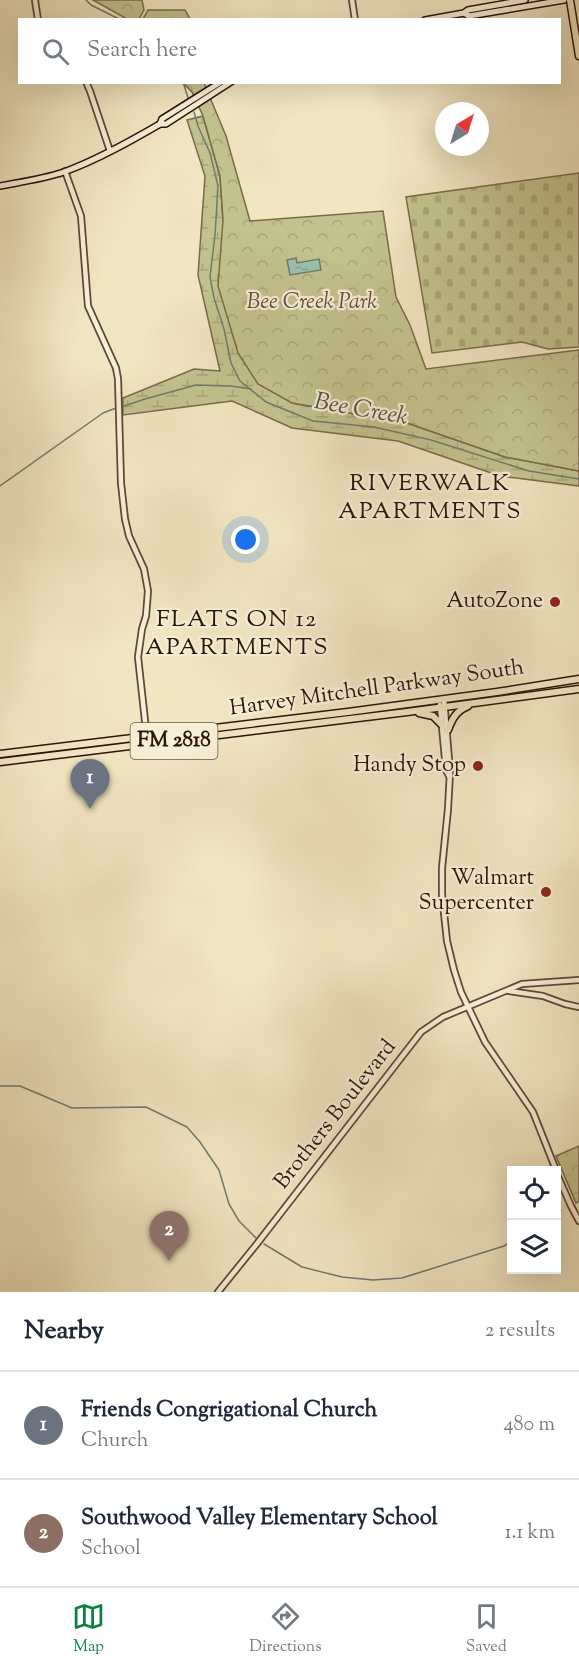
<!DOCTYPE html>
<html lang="en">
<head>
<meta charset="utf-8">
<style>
	body { margin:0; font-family:"Sorts Mill Goudy",serif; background:#f6f6f7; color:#1f2937 }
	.controls { position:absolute; right:18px; bottom:18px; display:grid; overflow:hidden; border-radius:0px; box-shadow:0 6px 24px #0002 }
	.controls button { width:54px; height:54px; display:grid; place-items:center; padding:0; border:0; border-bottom:2px solid #e0e1e3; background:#fff; color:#1f2937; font:30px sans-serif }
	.compass { position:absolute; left:435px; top:102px; width:54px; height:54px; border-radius:50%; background:#fff; box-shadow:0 6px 24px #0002; rotate:38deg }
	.you { position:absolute; left:246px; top:540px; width:21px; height:21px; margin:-15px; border:4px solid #fff; border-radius:50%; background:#1a73e8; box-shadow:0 0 0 9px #1a73e833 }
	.badge { display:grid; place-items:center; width:39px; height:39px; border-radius:50%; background:#0b8043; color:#fff; font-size:20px; font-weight:700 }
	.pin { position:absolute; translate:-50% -50px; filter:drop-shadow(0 2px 3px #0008) }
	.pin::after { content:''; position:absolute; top:32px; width:21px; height:18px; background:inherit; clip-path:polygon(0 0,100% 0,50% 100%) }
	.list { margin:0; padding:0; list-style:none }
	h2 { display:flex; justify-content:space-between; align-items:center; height:78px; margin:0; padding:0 24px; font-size:26px }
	h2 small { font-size:20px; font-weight:400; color:#747a83 }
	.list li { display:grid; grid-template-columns:39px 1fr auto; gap:18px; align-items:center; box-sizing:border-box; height:108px; padding:0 24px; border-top:2px solid #e0e1e3 }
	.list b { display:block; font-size:22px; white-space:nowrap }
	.list p { margin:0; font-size:20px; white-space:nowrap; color:#747a83 }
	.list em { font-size:20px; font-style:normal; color:#747a83 }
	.icon { flex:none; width:33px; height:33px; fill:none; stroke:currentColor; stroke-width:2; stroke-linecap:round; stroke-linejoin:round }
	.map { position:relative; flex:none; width:579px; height:1292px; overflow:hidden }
	.search { position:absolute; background:#fff; box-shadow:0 6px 24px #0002; left:18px; right:18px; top:18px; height:66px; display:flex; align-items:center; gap:15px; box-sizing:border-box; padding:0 21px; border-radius:0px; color:#747a83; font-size:22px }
	.sheet { height:294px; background:#fff }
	nav { display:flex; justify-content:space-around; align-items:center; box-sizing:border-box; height:84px; border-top:2px solid #e0e1e3; background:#fff; font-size:16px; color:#747a83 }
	nav a { display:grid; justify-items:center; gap:3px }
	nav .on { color:#0b8043 }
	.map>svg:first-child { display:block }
	.wetland { fill:url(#wetland-marsh); stroke:#786a4b; stroke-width:1.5 }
	.cemetery { fill:url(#cemetery-stones); stroke:#786a4b; stroke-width:1.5 }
	.park { fill:url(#park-crowns); stroke:#786a4b; stroke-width:1.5 }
	.water { fill:url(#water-ripples); stroke:#6f7b6c; stroke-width:1.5 }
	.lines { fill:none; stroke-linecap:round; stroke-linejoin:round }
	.stream { stroke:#6f7b6c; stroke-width:1.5 }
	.tertiary-casing { stroke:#5f4836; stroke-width:8 }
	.secondary-casing { stroke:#2e1308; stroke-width:8 }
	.primary-casing { stroke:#2e1308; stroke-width:9 }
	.trunk-casing { stroke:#2e1308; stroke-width:9 }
	.tertiary { stroke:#f6efd7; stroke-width:4.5 }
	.secondary { stroke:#f6efd7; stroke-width:5 }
	.primary { stroke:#f1e6c2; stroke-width:6 }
	.trunk { stroke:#f1e6c2; stroke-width:6 }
	.poi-dot { fill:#8f2418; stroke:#f6efd7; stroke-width:2 }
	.labels { text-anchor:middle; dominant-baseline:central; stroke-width:4.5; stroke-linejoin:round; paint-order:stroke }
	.shield { fill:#f6efd7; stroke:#6a5546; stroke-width:1.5 }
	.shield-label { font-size:21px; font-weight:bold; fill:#2e1308 }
	.park-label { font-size:22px; font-style:italic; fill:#625037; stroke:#f6efd7 }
	.poi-label { font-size:22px; fill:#2e1308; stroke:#f6efd7; text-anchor:end }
	.street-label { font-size:22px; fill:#2e1308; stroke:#f6efd7 }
	.water-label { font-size:24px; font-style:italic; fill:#545042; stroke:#f6efd7 }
	.neighbourhood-label { font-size:24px; letter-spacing:1.5px; fill:#2e1308; stroke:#f6efd7 }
</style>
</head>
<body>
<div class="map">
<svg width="579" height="1292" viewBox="0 0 579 1292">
	<defs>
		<pattern id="wetland-marsh" width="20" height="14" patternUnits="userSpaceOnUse" patternTransform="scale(1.5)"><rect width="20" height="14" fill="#c2c28e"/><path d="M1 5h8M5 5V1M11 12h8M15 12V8" fill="none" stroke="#a7a679"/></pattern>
		<pattern id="cemetery-stones" width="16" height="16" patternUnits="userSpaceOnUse" patternTransform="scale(1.5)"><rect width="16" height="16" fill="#c2c28e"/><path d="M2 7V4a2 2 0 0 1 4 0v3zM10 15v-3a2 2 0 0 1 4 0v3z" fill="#a7a679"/></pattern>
		<pattern id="park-crowns" width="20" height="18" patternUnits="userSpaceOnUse" patternTransform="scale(1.5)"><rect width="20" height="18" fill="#c2c28e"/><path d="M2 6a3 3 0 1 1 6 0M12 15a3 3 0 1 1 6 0" fill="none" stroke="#a7a679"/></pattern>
		<pattern id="water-ripples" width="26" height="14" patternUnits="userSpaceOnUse" patternTransform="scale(1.5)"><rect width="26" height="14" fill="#9bc0af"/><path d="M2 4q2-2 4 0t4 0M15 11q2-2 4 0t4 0" fill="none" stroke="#86a495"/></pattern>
	</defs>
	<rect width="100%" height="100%" fill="#f1e6c2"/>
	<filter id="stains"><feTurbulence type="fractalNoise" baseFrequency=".00333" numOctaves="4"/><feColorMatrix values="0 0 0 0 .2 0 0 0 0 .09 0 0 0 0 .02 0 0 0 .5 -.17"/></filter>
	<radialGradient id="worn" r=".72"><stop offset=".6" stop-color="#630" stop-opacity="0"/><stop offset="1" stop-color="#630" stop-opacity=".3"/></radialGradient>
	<polygon class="wetland" points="203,116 220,176 223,220 292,403 407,423 505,457 579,471 579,486 500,476 398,441 292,428 232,401 123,415 123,398 194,369 220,371 198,275 205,176 187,120"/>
	<polygon class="cemetery" points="579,173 579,347 548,349 522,342 432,353 406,197"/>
	<g class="park">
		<polygon points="93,0 142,0 144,10 139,19 127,19"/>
		<polygon points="148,10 185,10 190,19 143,19"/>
		<polygon points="183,83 204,83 226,136 250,221 383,211 396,297 410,325 426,369 579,350 579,471 505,457 407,423 292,403 258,384 238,353 218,286 223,220 220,176 203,116 192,92"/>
		<polygon points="579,1146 579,1201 576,1203 556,1156"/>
	</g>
	<polygon class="water" points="296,258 297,263 319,259 321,270 290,275 287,260"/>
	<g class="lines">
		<g class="stream">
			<polyline points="86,0 91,5 121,20"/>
			<polyline points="182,82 184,85 188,98"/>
			<polyline points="194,112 198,126 210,153 218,186 215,235 210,277 214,298 224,329 231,363 240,381 266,402 313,421 374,427 431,440 529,471 579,479"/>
			<polyline points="121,407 145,399 196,385 231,386 251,389"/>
			<polyline points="0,486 103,413 116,408"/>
			<polyline points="0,1086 20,1086 72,1108 146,1107 187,1127 200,1142 219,1170 229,1204 239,1221 256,1238"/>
			<polyline points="576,1203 579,1201"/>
			<polyline points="556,1212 561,1210"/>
			<polyline points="264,1244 302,1267 342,1277 373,1280 402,1278 504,1246 512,1241"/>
		</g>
		<defs>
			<g id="tertiary">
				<polyline points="35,0 38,20"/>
				<polyline points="352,0 355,20"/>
				<polyline points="86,82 90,91 110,151"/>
				<polyline points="65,171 81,216 88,306 116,368 118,379 121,483 125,519 129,536 144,569 148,591 146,616 142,629 138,657 147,739"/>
				<polyline points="444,699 450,772 448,809 442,868 442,894 447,941 454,970 461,992 485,1042 533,1112 556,1170"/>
				<polyline points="440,705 446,770 449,776"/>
				<polyline points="509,991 543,996 565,1004 579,1007"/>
				<polyline points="556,1172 571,1206 579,1221"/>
				<polyline points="218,1292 256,1245 421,1032 443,1017 522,984 579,980"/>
			</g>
			<g id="secondary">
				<polyline points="464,13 468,10 525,0"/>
				<polyline points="425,20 464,13 469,16 564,0"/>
				<polyline points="160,124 162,119 221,82"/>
				<path d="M0,186C21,182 43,179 64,172C97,160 129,142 160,124H166L231,82"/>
			</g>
			<polyline id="primary" points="570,0 579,56"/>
			<g id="trunk">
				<polyline points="419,713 433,716 442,725"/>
				<path d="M448,730C452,719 456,711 468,706"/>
				<polyline points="0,754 348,712 497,692 579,679"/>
				<polyline points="0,762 407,712 579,689"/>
			</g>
		</defs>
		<use href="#tertiary" class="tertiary-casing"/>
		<use href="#secondary" class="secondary-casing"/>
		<use href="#primary" class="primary-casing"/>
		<use href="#trunk" class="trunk-casing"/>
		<use href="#tertiary" class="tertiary"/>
		<use href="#secondary" class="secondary"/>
		<use href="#primary" class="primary"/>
		<use href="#trunk" class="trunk"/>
	</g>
	<g class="poi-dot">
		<circle cx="555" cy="602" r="6"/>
		<circle cx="478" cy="766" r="6"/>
		<circle cx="546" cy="892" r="6"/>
	</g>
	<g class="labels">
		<rect class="shield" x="130.5" y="723" width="87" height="36" rx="4.5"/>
		<g class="shield-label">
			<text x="174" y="741">FM 2818</text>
		</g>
		<g class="park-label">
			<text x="312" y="303">Bee Creek Park</text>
		</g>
		<g class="poi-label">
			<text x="543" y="602">AutoZone</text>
			<text x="466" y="766">Handy Stop</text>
			<text x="534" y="879">Walmart<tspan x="534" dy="25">Supercenter</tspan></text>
		</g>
		<g class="street-label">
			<text transform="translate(377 689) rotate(-8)">Harvey Mitchell Parkway South</text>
			<text transform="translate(336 1115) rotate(-52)">Brothers Boulevard</text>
		</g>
		<g class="water-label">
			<text transform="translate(361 410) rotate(10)">Bee Creek</text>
		</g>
		<g class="neighbourhood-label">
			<text x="430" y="484">RIVERWALK<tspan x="430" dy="28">APARTMENTS</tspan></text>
			<text x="237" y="620">FLATS ON 12<tspan x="237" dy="28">APARTMENTS</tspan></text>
		</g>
	</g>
	<rect width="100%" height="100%" filter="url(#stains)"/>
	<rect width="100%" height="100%" fill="url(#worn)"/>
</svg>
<div class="controls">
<button><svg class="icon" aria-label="locate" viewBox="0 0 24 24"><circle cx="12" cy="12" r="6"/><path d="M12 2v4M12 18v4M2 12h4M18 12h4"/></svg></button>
<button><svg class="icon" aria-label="layers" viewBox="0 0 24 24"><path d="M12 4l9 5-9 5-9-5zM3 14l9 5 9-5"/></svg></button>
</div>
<svg class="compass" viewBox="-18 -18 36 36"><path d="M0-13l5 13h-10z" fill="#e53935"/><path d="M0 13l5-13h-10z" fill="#747a83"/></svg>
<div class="you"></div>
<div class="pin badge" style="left:90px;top:809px;background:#6b7280">1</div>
<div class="pin badge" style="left:169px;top:1261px;background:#8d6e63">2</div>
<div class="search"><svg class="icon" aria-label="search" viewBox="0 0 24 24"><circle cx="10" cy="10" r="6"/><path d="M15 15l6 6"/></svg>Search here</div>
</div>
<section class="sheet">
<h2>Nearby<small>2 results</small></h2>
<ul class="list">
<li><span class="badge" style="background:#6b7280">1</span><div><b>Friends Congrigational Church</b><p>Church</p></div><em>480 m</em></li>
<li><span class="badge" style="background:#8d6e63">2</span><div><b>Southwood Valley Elementary School</b><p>School</p></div><em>1.1 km</em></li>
</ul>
</section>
<nav>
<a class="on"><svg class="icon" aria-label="map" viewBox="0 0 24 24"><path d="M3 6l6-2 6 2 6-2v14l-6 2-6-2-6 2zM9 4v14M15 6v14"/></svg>Map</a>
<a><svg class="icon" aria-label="directions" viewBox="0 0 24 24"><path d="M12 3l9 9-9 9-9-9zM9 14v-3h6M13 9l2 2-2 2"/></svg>Directions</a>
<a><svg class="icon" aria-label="saved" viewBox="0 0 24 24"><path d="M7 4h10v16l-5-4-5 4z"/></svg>Saved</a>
</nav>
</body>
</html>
